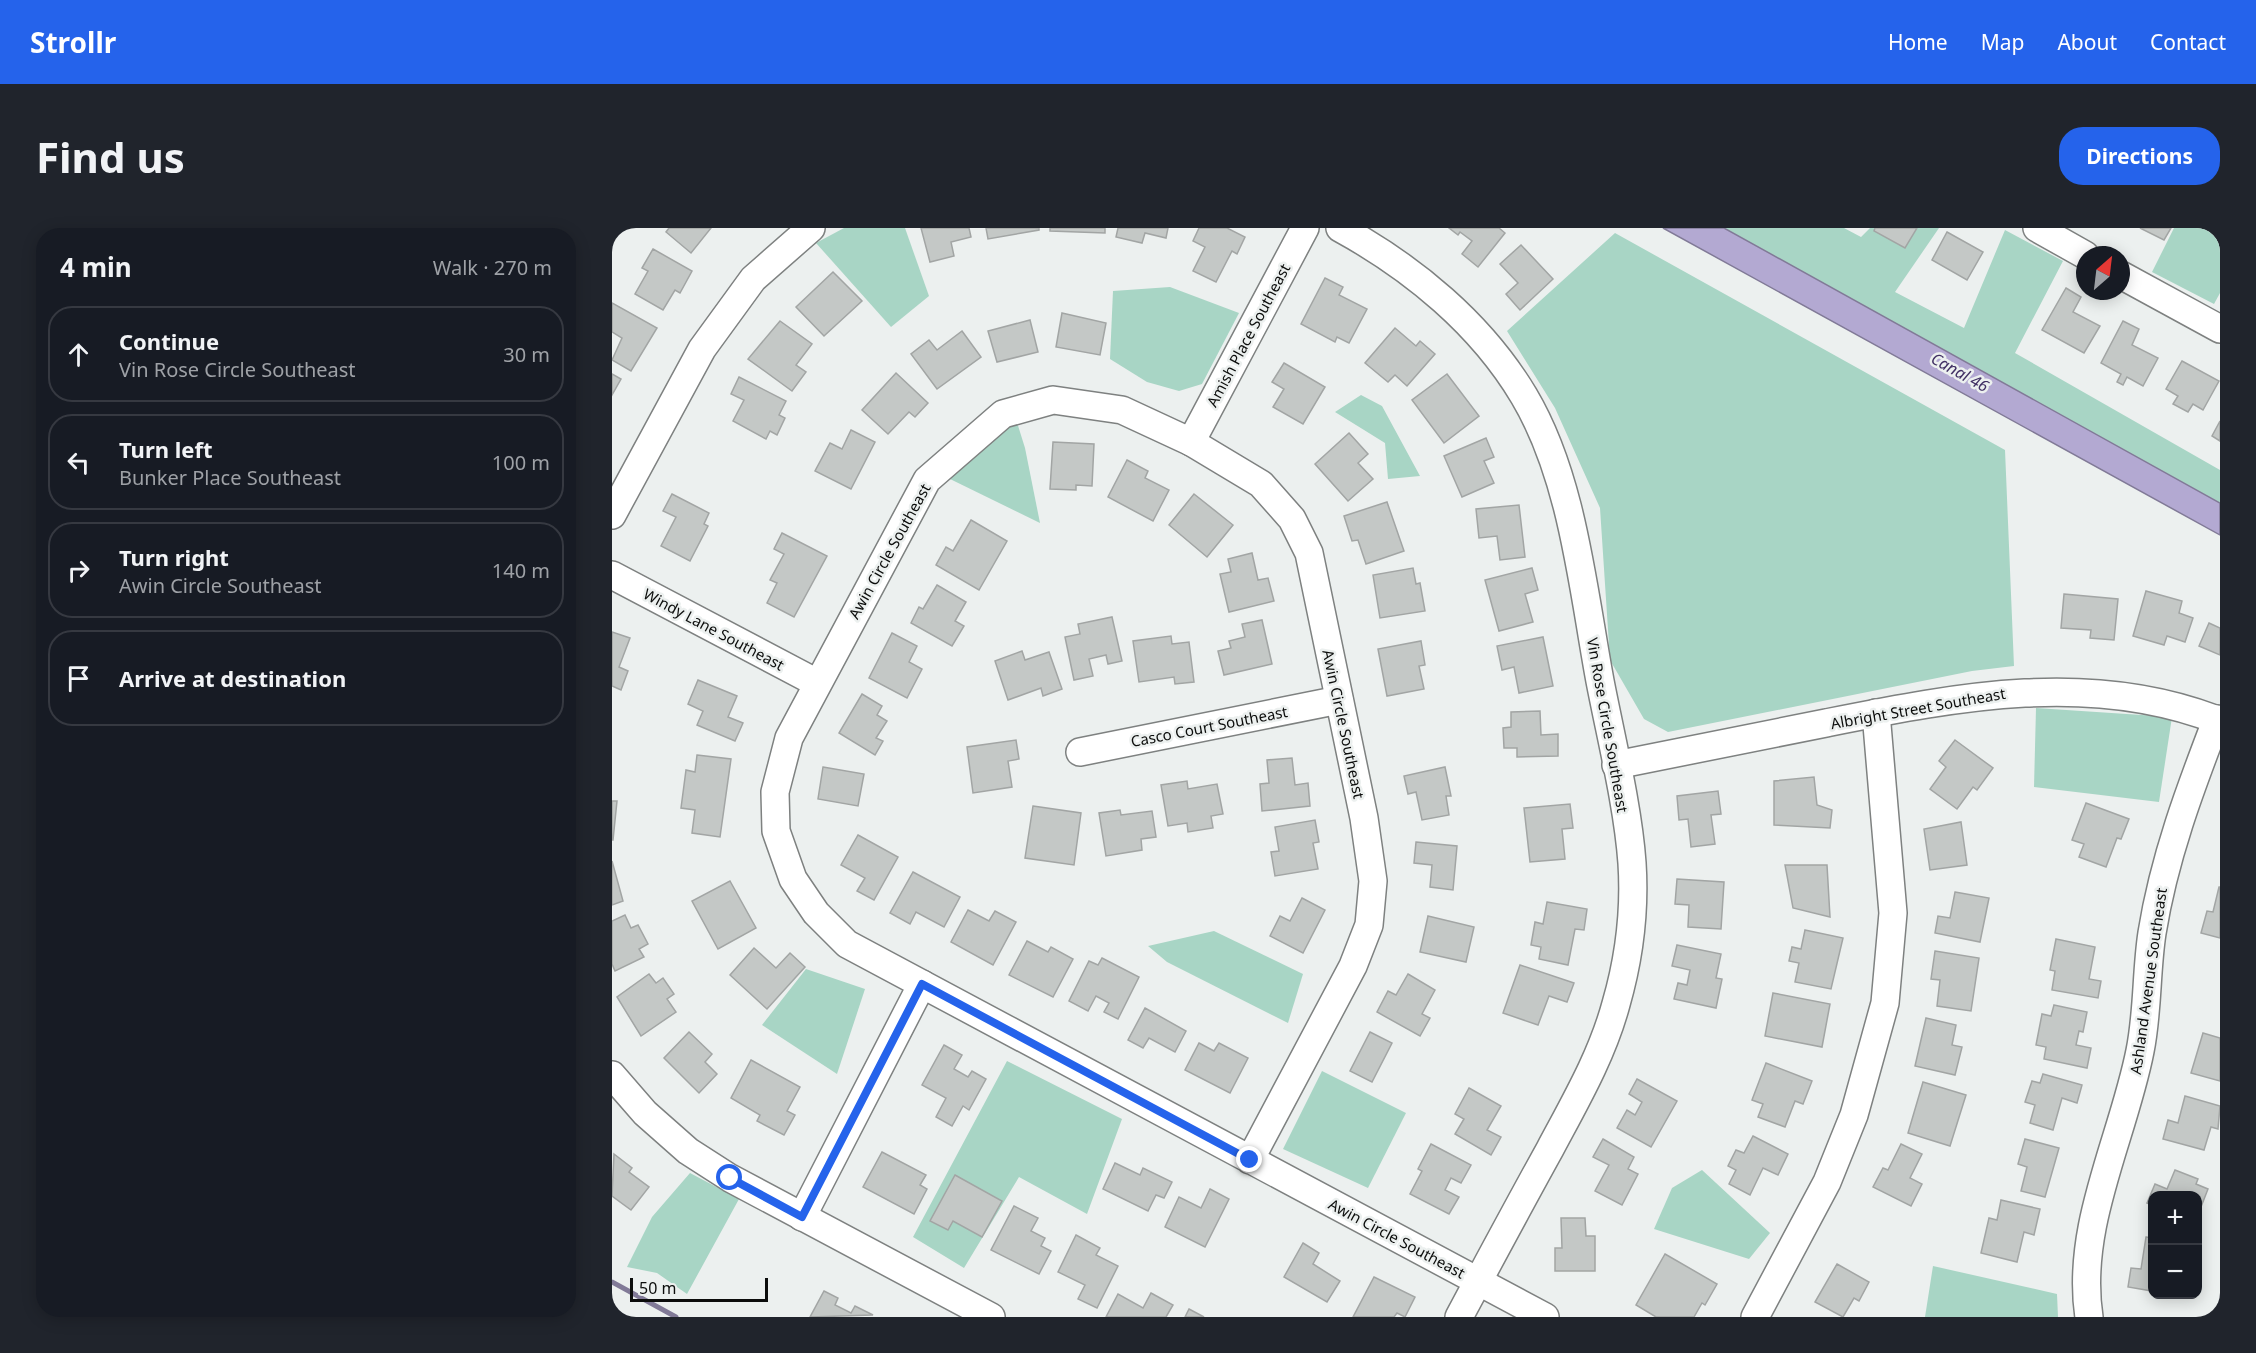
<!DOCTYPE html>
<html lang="en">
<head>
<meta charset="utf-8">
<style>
	body { margin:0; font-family:"Noto Sans",sans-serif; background:#20242c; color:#f1f3f6 }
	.controls { position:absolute; right:18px; bottom:18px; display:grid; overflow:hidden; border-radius:12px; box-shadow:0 3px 15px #0003 }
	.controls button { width:54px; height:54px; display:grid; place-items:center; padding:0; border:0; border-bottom:2px solid #363941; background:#171b24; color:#f1f3f6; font:30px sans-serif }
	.compass { position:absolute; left:1464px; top:18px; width:54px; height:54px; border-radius:50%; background:#171b24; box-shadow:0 3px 15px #0003; rotate:28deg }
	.scale { position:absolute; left:18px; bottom:15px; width:138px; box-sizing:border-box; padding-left:6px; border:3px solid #0c0d0c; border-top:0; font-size:16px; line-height:21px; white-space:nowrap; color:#0c0d0c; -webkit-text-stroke:4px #ecf0ef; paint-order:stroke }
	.stop { position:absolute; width:18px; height:18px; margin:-14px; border:4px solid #2563eb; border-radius:50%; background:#fff }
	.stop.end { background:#2563eb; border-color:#fff; box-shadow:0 2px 6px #0008 }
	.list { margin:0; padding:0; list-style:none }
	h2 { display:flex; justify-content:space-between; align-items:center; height:78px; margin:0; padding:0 24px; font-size:26px }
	h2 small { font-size:20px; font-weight:400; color:#9ea1a6 }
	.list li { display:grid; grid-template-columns:39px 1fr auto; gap:18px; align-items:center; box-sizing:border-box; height:96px; margin:0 12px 12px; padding:0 12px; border:2px solid #363941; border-radius:24px }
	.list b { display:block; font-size:22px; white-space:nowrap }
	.list p { margin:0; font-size:20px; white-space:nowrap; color:#9ea1a6 }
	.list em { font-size:20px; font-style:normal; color:#9ea1a6 }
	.icon { flex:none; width:33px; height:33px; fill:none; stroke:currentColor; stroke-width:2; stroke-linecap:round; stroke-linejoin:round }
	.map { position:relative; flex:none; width:1608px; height:1089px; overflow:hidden; border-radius:24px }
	header { display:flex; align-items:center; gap:36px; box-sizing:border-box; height:84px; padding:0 30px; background:#2563eb; color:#fff }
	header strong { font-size:28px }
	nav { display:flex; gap:33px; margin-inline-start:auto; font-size:21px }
	.intro { display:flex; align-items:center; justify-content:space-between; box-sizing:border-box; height:144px; padding:0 36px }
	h1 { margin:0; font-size:42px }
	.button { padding:15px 27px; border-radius:24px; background:#2563eb; color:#fff; font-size:21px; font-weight:700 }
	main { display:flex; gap:36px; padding:0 36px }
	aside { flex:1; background:#171b24; border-radius:24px; box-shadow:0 3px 15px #0003 }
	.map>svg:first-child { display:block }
	.green { fill:#a8d5c5 }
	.water { fill:#b3a9d2; stroke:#817a97; stroke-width:1.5 }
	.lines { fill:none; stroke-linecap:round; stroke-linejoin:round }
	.stream { stroke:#817a97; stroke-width:5 }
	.building { fill:#c4c8c6; stroke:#a2a5a4; stroke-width:1.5 }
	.minor-casing { stroke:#7e8180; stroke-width:30 }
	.minor { stroke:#fff; stroke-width:27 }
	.route { stroke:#2563eb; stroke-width:8 }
	.labels { text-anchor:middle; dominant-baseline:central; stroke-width:5; stroke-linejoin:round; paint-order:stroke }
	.street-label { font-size:15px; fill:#0c0d0c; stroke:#ecf0ef }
	.water-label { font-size:16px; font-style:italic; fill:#413064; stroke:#ecf0ef }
</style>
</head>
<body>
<header>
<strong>Strollr</strong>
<nav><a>Home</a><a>Map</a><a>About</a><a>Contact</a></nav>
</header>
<div class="intro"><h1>Find us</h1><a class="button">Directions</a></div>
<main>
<aside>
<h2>4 min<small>Walk · 270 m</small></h2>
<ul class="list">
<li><svg class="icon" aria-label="ahead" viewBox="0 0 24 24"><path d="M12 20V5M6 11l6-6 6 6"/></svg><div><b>Continue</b><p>Vin Rose Circle Southeast</p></div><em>30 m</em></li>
<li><svg class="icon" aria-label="left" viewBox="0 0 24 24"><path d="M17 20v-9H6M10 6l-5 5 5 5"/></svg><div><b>Turn left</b><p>Bunker Place Southeast</p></div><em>100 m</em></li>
<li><svg class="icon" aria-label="right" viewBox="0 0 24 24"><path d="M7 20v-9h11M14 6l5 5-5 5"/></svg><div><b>Turn right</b><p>Awin Circle Southeast</p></div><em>140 m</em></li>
<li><svg class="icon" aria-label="arrive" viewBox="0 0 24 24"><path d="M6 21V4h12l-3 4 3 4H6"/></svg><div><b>Arrive at destination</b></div></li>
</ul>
</aside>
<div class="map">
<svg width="1608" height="1089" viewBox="0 0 1608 1089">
	<rect width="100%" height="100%" fill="#ecf0ef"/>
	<g class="green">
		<polygon points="232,0 293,0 317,68 279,99 204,15"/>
		<polygon points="1112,0 1232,0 1249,9 1258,0 1327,0 1283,64 1352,100 1393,2 1451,33 1403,125 1608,242 1608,275"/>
		<polygon points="1562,0 1608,0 1608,65 1602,76 1540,44"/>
		<polygon points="1003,5 1393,222 1402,438 1360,443 1056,504 1032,491 998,432 988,280 943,180 895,103"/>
		<polygon points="558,59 627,85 590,156 567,163 535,154 498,131 501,63"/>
		<polygon points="749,167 770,178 808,248 776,251 773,215 723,184"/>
		<polygon points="403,188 413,220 428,295 338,251"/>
		<polygon points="1424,480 1560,489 1547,574 1422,559"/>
		<polygon points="602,703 691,746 676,795 555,734 536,718"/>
		<polygon points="194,741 253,761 225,846 150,797"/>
		<polygon points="395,833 510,891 475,986 407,949 352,1040 301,1009"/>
		<polygon points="710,843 794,885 756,960 671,921"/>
		<polygon points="1090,942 1158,1005 1137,1031 1042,1001 1060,960"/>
		<polygon points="78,945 127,971 75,1066 45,1045 15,1039 40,989"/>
		<polygon points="1321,1038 1445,1066 1446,1089 1313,1089"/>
	</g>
	<polygon class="water" points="1051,0 1112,0 1608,275 1608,307"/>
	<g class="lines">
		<polyline class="stream" points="0,1054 64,1089"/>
	</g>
	<g class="building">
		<polygon points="57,0 99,0 79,25 54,4"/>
		<polygon points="309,0 357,0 359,9 339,14 342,28 318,34"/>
		<polygon points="374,0 427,0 427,2 376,11"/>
		<polygon points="438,0 493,0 493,5 438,3"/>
		<polygon points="506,0 556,0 554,10 533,5 530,15 504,9"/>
		<polygon points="587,0 615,0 633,9 625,26 620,23 604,54 581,43 593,19 581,13"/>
		<polygon points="837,0 887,0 893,5 866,39 850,26 860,13 848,4 846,7"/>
		<polygon points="1263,0 1305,0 1293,20 1262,3"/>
		<polygon points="1528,0 1559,0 1552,12"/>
		<polygon points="1335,4 1371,24 1355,52 1320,32"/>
		<polygon points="909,17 941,51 908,82 894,66 906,55 888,36"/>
		<polygon points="41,21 80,43 68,65 63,62 51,82 23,66 36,43 30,40"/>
		<polygon points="221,44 250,73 212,108 184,79"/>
		<polygon points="713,50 731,59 727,67 755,81 737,115 725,109 723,114 689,96"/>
		<polygon points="1454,60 1469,69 1461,84 1488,98 1472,125 1430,102"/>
		<polygon points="0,75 45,100 19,143 0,132 10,110 0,104"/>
		<polygon points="450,85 494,95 488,127 444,119"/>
		<polygon points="418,92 426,124 385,134 376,103"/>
		<polygon points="168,93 200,116 184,137 194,144 180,163 136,131"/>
		<polygon points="1511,93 1527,101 1520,117 1546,130 1531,158 1515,149 1511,157 1505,154 1509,146 1489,135"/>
		<polygon points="783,100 804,118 808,113 823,126 795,158 783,147 776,154 753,135"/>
		<polygon points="350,103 369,129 325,161 299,126 317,112 325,122"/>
		<polygon points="1570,133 1607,153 1591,182 1581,176 1576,184 1561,176 1566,168 1554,161"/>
		<polygon points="672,135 713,159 691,196 661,179 672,161 660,154"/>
		<polygon points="284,145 316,175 303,189 297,184 276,206 250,182"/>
		<polygon points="0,146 9,151 0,167"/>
		<polygon points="835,146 867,188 832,215 800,172"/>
		<polygon points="127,149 174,173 167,187 173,190 165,207 158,203 154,211 121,193 132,172 119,166"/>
		<polygon points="1608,193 1608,213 1600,208"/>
		<polygon points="239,202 263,214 239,261 203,243 218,215 230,221"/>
		<polygon points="737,205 756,226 746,235 761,251 736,273 703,236"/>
		<polygon points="874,210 882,229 872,233 882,255 850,269 832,228"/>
		<polygon points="441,214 482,216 480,258 464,257 464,262 438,261"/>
		<polygon points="515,232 536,243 533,250 557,262 541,293 496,269"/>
		<polygon points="60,266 97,285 92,296 96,298 78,333 49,318 64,289 51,283"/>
		<polygon points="582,266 621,297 595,329 557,297"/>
		<polygon points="775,274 792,323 754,336 746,312 740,313 732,288"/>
		<polygon points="907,277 913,329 888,332 885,308 867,310 864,281"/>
		<polygon points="359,292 395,313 367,362 324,337 334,319 341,323"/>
		<polygon points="170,305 215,328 182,389 155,375 165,355 158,352 172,326 162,321"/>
		<polygon points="640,325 646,352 656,350 662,373 617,384 608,346 619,344 616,331"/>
		<polygon points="801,340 804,356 808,355 813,383 768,390 761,347"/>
		<polygon points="920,340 926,362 913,366 921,394 887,403 873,352"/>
		<polygon points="325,357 354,374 343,393 352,398 340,418 299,395 307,379 311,381"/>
		<polygon points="1534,363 1570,373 1567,385 1581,390 1573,414 1555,408 1552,417 1521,408"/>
		<polygon points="1452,366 1506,371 1502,412 1478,410 1479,402 1449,400"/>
		<polygon points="500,389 510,433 496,436 494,427 477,431 481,448 462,452 453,409 468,406 466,396"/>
		<polygon points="650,392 660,436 612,447 606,423 619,420 617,413 633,409 630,396"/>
		<polygon points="1597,395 1608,400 1608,427 1587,418"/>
		<polygon points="0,404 18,410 7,439 16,443 9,462 0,458"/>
		<polygon points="280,405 305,418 297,434 310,441 295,470 257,450"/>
		<polygon points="559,408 560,416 577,414 582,454 563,456 562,449 527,454 521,413"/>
		<polygon points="931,409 941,458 907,465 902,439 890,442 885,418"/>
		<polygon points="809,413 813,437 807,438 812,461 775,468 766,421"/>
		<polygon points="410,423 413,432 437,424 450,461 431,468 429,460 396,472 383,433"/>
		<polygon points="86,452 125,468 116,489 131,495 123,513 85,497 91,483 76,476"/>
		<polygon points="250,466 270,478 265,487 275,493 264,510 271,513 263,527 227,505"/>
		<polygon points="928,483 929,507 946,506 946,528 905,529 905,520 892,520 891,500 899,499 899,484"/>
		<polygon points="404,512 407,531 396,533 400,559 361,565 355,519"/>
		<polygon points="1343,512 1381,540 1365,562 1361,559 1345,581 1318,561 1334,539 1327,533"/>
		<polygon points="85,527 119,531 108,609 80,605 83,582 69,580 74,542 83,544"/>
		<polygon points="680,530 683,557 696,555 698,578 650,583 648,556 657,555 655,532"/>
		<polygon points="211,539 252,546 246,578 206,571"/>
		<polygon points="833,539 839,568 834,568 837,587 810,592 804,564 796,566 792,548"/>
		<polygon points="1202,549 1205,577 1220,582 1218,600 1162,597 1162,553"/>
		<polygon points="575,553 576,561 605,556 611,586 599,588 601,600 576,604 575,595 556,598 549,557"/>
		<polygon points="1106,563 1109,586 1099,587 1103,616 1079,619 1076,591 1067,592 1065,568"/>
		<polygon points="0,573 5,573 1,612 0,612"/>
		<polygon points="1474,575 1517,591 1509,611 1505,610 1494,639 1467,629 1472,616 1460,612"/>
		<polygon points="958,576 961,600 950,601 953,631 918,634 912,580"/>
		<polygon points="421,578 469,585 462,637 413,630"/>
		<polygon points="508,582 509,587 540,583 544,609 529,611 530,622 494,628 487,585"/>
		<polygon points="703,592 707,614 701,615 706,641 663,648 659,624 667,623 663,599"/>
		<polygon points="1349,594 1355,637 1318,642 1312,601"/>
		<polygon points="246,607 286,629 262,672 245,663 253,650 229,637"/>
		<polygon points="804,614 845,618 841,662 818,659 820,637 802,635"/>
		<polygon points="0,633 11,673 0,677"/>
		<polygon points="1173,637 1215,637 1218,689 1181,680"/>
		<polygon points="301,644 348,669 332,699 304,684 298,696 278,685"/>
		<polygon points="1065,651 1112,654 1109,701 1076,699 1077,677 1063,676"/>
		<polygon points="118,653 144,700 106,721 80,673"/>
		<polygon points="1607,659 1608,659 1608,710 1589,705 1595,683 1601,684"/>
		<polygon points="1343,664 1377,670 1368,714 1323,705 1326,688 1338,690"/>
		<polygon points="690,670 713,682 691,725 658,708 668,688 678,693"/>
		<polygon points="935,674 975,681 972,702 963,701 956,737 927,731 929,719 919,717 923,694 931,696"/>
		<polygon points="356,682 377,693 383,683 404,694 381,737 339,714"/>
		<polygon points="13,687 19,700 26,697 36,716 27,721 32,729 3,743 0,736 0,693"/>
		<polygon points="816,688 862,699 854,734 808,724"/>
		<polygon points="1193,702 1231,710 1219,761 1183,754 1187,735 1177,733 1180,719 1189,721"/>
		<polygon points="1444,711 1483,719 1477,751 1489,753 1486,770 1440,762 1443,743 1438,742"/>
		<polygon points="415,713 436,724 439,719 461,731 441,769 397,747"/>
		<polygon points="1065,717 1109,726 1104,750 1110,751 1104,780 1062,771 1066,755 1075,757 1078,742 1060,738"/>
		<polygon points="142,720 164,740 178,725 193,739 155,781 118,747"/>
		<polygon points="1323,723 1367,730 1359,783 1325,778 1328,752 1319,751"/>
		<polygon points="490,730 527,749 506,791 492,784 497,775 484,768 476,783 457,773 477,733 486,737"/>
		<polygon points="908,737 962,755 955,774 937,768 926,797 891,785"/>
		<polygon points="37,746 44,755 51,750 62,766 55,771 64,784 29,808 5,769"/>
		<polygon points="796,746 823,762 810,786 818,790 808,808 765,784 776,763 784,767"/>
		<polygon points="1161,765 1218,776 1210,819 1153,808"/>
		<polygon points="1442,777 1475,784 1471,804 1467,803 1464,817 1479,820 1475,840 1432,831 1434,819 1424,817 1430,786 1439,788"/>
		<polygon points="533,780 574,803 563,824 537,810 531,820 516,812"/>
		<polygon points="1314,790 1344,797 1340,817 1350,819 1343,847 1303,838"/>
		<polygon points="77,804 100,826 93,834 105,846 87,865 52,830"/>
		<polygon points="758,804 780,815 760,854 738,843"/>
		<polygon points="1591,805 1608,810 1608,853 1579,845"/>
		<polygon points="587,815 602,823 607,815 636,830 618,865 573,842"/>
		<polygon points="332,817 350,827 342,841 356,849 360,843 374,851 357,882 351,878 340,898 324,889 334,870 310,857"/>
		<polygon points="139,832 188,859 175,883 183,887 172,907 145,893 148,887 119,870"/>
		<polygon points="1154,835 1200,853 1191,876 1183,873 1173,899 1146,889 1151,876 1140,872"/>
		<polygon points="1431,846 1470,857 1465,875 1450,870 1441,902 1418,895 1423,877 1413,874 1420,853 1428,855"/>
		<polygon points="1025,851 1065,873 1039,919 1005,900 1015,882 1023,887 1030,874 1017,866"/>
		<polygon points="1311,854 1354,867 1338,918 1296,905"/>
		<polygon points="857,860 889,878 875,902 889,909 879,927 843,906 852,891 843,886"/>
		<polygon points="1573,868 1608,878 1606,901 1599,899 1592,922 1551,911 1556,892 1566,895"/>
		<polygon points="1141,908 1176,926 1166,947 1151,940 1138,967 1117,956 1124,942 1116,938 1124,922 1132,925"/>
		<polygon points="991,911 1022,929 1016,941 1026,946 1010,977 983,963 997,937 981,929"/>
		<polygon points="1413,911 1447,920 1433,969 1409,963 1415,939 1406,936"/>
		<polygon points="819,916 859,937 849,955 839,950 833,962 847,969 837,986 798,966 810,943 806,941"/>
		<polygon points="1289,916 1310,926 1298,950 1310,956 1299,978 1261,959 1271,940 1276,942"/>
		<polygon points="270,924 314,947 308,957 315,961 302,986 251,959"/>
		<polygon points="2,926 20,940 17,944 37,959 19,982 0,968"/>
		<polygon points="503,935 528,947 531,940 560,954 552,970 544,967 536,983 491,961"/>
		<polygon points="1563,942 1586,951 1584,956 1596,961 1587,984 1586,968 1540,968 1540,977 1535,975 1543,956 1555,961"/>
		<polygon points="343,947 390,973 370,1009 341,993 336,1002 318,993"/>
		<polygon points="598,961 617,971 593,1019 553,999 567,969 589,980"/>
		<polygon points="1389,972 1428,981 1422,1007 1412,1004 1405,1034 1369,1025 1377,990 1385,992"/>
		<polygon points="402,978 426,990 419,1003 433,1010 429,1018 439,1023 427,1046 379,1022"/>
		<polygon points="949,990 973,990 974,1008 983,1008 983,1043 943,1043 943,1020 950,1020"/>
		<polygon points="464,1007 488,1020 484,1027 506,1038 485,1080 466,1071 473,1057 446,1044"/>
		<polygon points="1534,1009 1540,1010 1540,1063 1516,1059 1519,1040 1529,1041"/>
		<polygon points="691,1015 707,1025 701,1036 728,1053 715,1074 672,1049"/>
		<polygon points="1053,1026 1105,1056 1093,1077 1090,1075 1082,1089 1044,1089 1024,1077"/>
		<polygon points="1225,1036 1257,1054 1247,1073 1242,1070 1231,1089 1203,1074"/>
		<polygon points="762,1049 803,1069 793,1089 785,1085 782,1089 741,1089"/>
		<polygon points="212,1063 226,1070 223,1077 239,1085 243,1078 261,1087 198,1089"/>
		<polygon points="539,1065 561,1077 554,1089 494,1089 506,1066 531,1080"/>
		<polygon points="577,1081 592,1089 573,1089"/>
	</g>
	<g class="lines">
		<defs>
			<g id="minor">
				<path d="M728,0C801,40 869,96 912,168C961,250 971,362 988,453C999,510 1016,578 1020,635C1023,681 1017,731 1004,776C990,828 963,874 938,921C907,977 877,1033 847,1089"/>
				<polyline points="1425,0 1473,27"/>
				<polyline points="1509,47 1608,101"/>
				<polyline points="579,214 693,0"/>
				<polyline points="0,287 90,121 141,51 199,0"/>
				<polyline points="0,347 205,455"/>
				<polyline points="468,524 727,472"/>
				<path d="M1004,537C1074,523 1144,509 1214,495C1345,469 1479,442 1608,493"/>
				<polyline points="0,847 33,885 76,923 118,950 379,1089"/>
				<polyline points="638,932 741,738 757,697 761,653 752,590 697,325 680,291 649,256 579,214 510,182 441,172 391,186 315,252 177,510 163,564 164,603 181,651 204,685 235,716 933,1089"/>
				<polyline points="190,989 310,756"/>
				<polyline points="1143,1089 1215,954 1242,887 1273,775 1281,685 1264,485"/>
				<path d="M1477,1089C1463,998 1511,910 1528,823C1536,784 1534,744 1540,705C1552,630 1578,561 1605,491"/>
			</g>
		</defs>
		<use href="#minor" class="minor-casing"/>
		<use href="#minor" class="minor"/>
	</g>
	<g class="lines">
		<polyline class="route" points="118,950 190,989 310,756 638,932"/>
	</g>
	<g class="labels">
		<g class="street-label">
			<text transform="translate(636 107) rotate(-62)">Amish Place Southeast</text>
			<text transform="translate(277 323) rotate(-61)">Awin Circle Southeast</text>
			<text transform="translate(102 401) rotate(28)">Windy Lane Southeast</text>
			<text transform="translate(1306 480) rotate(-10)">Albright Street Southeast</text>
			<text transform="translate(732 496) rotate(78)">Awin Circle Southeast</text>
			<text transform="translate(996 497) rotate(80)">Vin Rose Circle Southeast</text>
			<text transform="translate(597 498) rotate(-11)">Casco Court Southeast</text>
			<text transform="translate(1536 753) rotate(-82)">Ashland Avenue Southeast</text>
			<text transform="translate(785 1010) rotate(28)">Awin Circle Southeast</text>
		</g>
		<g class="water-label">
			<text transform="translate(1348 144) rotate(29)">Canal 46</text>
		</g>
	</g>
</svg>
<div class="controls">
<button>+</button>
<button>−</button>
</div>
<svg class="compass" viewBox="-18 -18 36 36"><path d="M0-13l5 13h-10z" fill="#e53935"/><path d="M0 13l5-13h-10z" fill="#9ea1a6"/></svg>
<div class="scale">50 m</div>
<div class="stop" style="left:118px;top:950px"></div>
<div class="stop end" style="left:638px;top:932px"></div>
</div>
</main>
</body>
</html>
